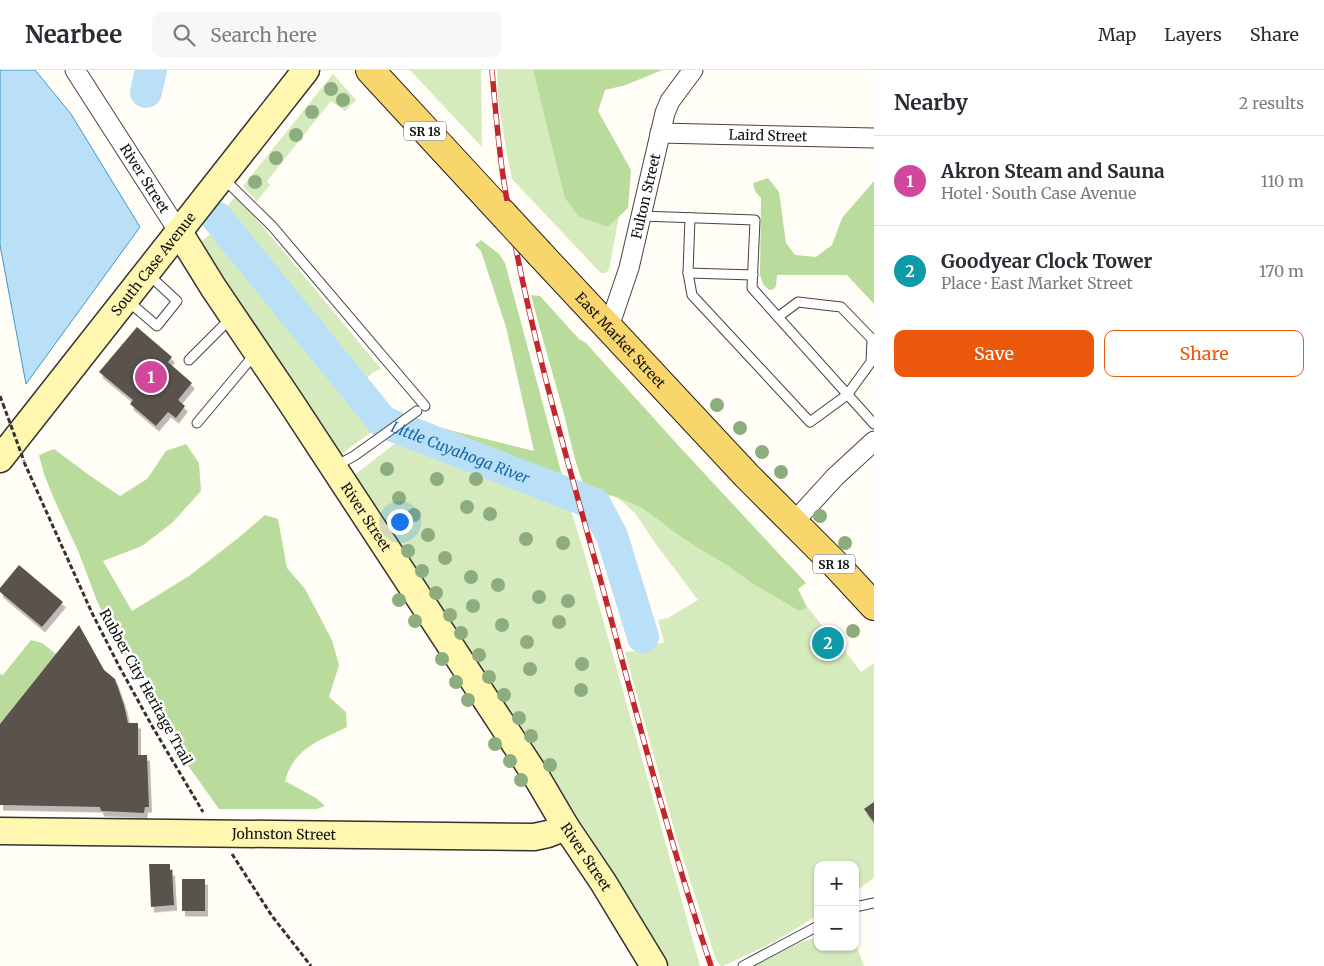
<!DOCTYPE html>
<html lang="en">
<head>
<meta charset="utf-8">
<style>
	body { margin:0; font-family:Merriweather,serif; background:#f7f7f7; color:#2b2b33 }
	.controls { position:absolute; right:15px; bottom:15px; display:grid; overflow:hidden; border-radius:10px; box-shadow:0 1px 4px #0004 }
	.controls button { width:45px; height:45px; display:grid; place-items:center; padding:0; border:0; border-bottom:1px solid #e1e1e2; background:#fff; color:#2b2b33; font:25px sans-serif }
	.you { position:absolute; left:399px; top:451px; width:18px; height:18px; margin:-12px; border:4px solid #fff; border-radius:50%; background:#1a73e8; box-shadow:0 0 0 8px #1a73e833 }
	.badge { display:grid; place-items:center; width:32px; height:32px; border-radius:50%; background:#ea580c; color:#fff; font-size:16px; font-weight:700 }
	.pin { position:absolute; translate:-50% -50%; border:2px solid #fff; box-shadow:0 1px 5px #0006 }
	.list { margin:0; padding:0; list-style:none }
	h2 { display:flex; justify-content:space-between; align-items:center; height:65px; margin:0; padding:0 20px; font-size:21px }
	h2 small { font-size:16px; font-weight:400; color:#7c7c81 }
	.list li { display:grid; grid-template-columns:32px 1fr auto; gap:15px; align-items:center; box-sizing:border-box; height:90px; padding:0 20px; border-top:1px solid #e1e1e2 }
	.list b { display:block; font-size:19px; white-space:nowrap }
	.list p { margin:0; font-size:16px; white-space:nowrap; color:#7c7c81 }
	.list em { font-size:16px; font-style:normal; color:#7c7c81 }
	.actions { display:flex; gap:10px; padding:15px 20px }
	.actions a { flex:1; padding:11px 0; border:1px solid #ea580c; border-radius:10px; text-align:center; font-size:18px; color:#ea580c }
	.actions .main { background:#ea580c; color:#fff }
	.icon { flex:none; width:28px; height:28px; fill:none; stroke:currentColor; stroke-width:2; stroke-linecap:round; stroke-linejoin:round }
	.map { position:relative; flex:none; width:874px; height:896px; overflow:hidden }
	header { display:flex; align-items:center; gap:30px; box-sizing:border-box; height:70px; padding:0 25px; background:#fff; border-bottom:1px solid #e1e1e2 }
	header strong { font-size:24px }
	nav { display:flex; gap:28px; margin-inline-start:auto; font-size:18px }
	.search { width:350px; height:45px; background:#f7f7f7; display:flex; align-items:center; gap:12px; box-sizing:border-box; padding:0 18px; border-radius:10px; color:#7c7c81; font-size:19px }
	main { display:flex }
	aside { flex:1; background:#fff }
	.map>svg:first-child { display:block }
	.green { fill:#d5ebbd }
	.forest { fill:#b9dc9c }
	.water { fill:#b9e0f7; stroke:#3f96cf }
	.lines { fill:none; stroke-linecap:round; stroke-linejoin:round }
	.river { stroke:#b9e0f7; stroke-width:32 }
	.building { fill:#5a524d; filter:url(#shadow) }
	.lane-casing { stroke:#444; stroke-width:11 }
	.street-casing { stroke:#444; stroke-width:21 }
	.secondary-casing { stroke:#333; stroke-width:29 }
	.primary-casing { stroke:#222; stroke-width:30 }
	.path { stroke:#333; stroke-width:3; stroke-dasharray:5 2.5; stroke-linecap:butt }
	.lane { stroke:#fff; stroke-width:9 }
	.street { stroke:#fff; stroke-width:19 }
	.secondary { stroke:#fff6b0; stroke-width:26 }
	.primary { stroke:#f9d66b; stroke-width:28 }
	.rail-casing { stroke:#c4262e; stroke-width:5.5 }
	.rail { stroke:#fff; stroke-width:4; stroke-dasharray:11; stroke-linecap:butt }
	.primary-bridge-casing { stroke:#222; stroke-width:30; stroke-linecap:butt }
	.path-bridge { stroke:#333; stroke-width:3; stroke-dasharray:5 2.5; stroke-linecap:butt }
	.primary-bridge { stroke:#f9d66b; stroke-width:28 }
	.tree { fill:#8dad7f }
	.labels { text-anchor:middle; dominant-baseline:central; stroke-width:5; stroke-linejoin:round; paint-order:stroke }
	.shield { fill:#fff; stroke:#585858; stroke-width:1 }
	.shield-label { font-size:12px; font-weight:bold; fill:#111 }
	.street-label { font-size:14px; fill:#111; stroke:#fff }
	.water-label { font-size:15px; font-style:italic; fill:#1768a6; stroke:#fff }
</style>
</head>
<body>
<header>
<strong>Nearbee</strong>
<div class="search"><svg class="icon" aria-label="search" viewBox="0 0 24 24"><circle cx="10" cy="10" r="6"/><path d="M15 15l6 6"/></svg>Search here</div>
<nav><a>Map</a><a>Layers</a><a>Share</a></nav>
</header>
<main>
<div class="map">
<svg width="874" height="896" viewBox="0 0 874 896">
	<defs>
		<filter id="shadow"><feDropShadow dx="3" dy="5.5" stdDeviation="0" flood-color="#0004"/></filter>
	</defs>
	<rect width="100%" height="100%" fill="#fffdf5"/>
	<g class="green">
		<polygon points="410,0 481,0 482,77"/>
		<polygon points="497,0 533,0 547,55 608,157 619,146 609,200 605,203 601,203 595,197 512,109 506,79 498,28"/>
		<polygon points="333,4 356,30 345,41 331,31 267,111 270,115 257,131 243,116"/>
		<polygon points="236,125 250,141 381,299 373,302 368,307 369,317 362,315 319,255 276,208 228,150 223,142"/>
		<polygon points="210,164 374,360 343,383 339,384 200,174 202,171"/>
		<polygon points="401,369 569,434 586,489 700,896 669,896 589,765 353,406"/>
		<polygon points="618,428 642,438 677,464 698,478 728,496 753,514 799,541 806,535 827,562 814,570 825,588 841,576 861,602 874,593 874,808 855,821 855,795 818,795 818,845 774,872 723,896 721,896 716,890 678,773 625,582 635,581 664,572 658,550 668,548 698,530 655,473 635,443"/>
		<polygon points="818,867 818,877 855,877 855,872 864,896 754,896 796,874"/>
	</g>
	<g class="forest">
		<polygon points="533,0 662,0 626,15 605,20 598,41 631,100 628,138 608,157 578,146 565,128"/>
		<polygon points="768,108 779,122 786,173 795,185 816,187 832,175 842,148 874,111 874,234 847,205 777,205 776,216 774,219 769,220 763,214 760,205 761,128 755,121 753,113"/>
		<polygon points="481,170 499,184 505,193 563,409 471,382 428,362 414,359 427,352 429,355 534,381 506,257 481,181 475,175"/>
		<path d="M531,225L540,226L579,269L586,273L677,374L806,513L798,519L806,535V538L799,541L753,514L728,496L698,478L677,464L642,438L613,426L596,423L585,418C575,394 570,369 564,344C553,304 541,265 531,225Z"/>
		<path d="M186,374L199,393L201,421L172,453L142,476L103,491L132,541L189,506L237,469L265,445L278,449L287,498L305,519L332,570L339,595L329,627L346,642L347,657C319,671 294,678 285,711L316,728L325,736L317,739H219L182,687L153,624L119,577L97,531L79,483L54,429L44,404L39,385L54,379L89,405L120,426L147,409L166,381Z"/>
		<polygon points="31,570 42,573 56,584 0,654 0,604 3,605"/>
	</g>
	<polygon class="water" points="0,0 35,0 71,44 140,157 26,314 0,175"/>
	<g class="lines">
		<g class="river">
			<polyline points="146,22 151,0"/>
			<path id="s1" d="M217,148L383,352L595,434L612,466L643,567"/>
		</g>
	</g>
	<g class="building">
		<polygon points="137,257 172,287 168,292 192,313 178,330 185,336 176,348 168,342 156,356 130,334 133,330 99,302"/>
		<polygon points="19,495 63,532 42,557 0,522 0,518"/>
		<polygon points="79,555 104,600 115,609 124,635 128,653 138,653 138,685 147,685 149,737 145,737 144,743 101,741 100,737 0,735 0,654"/>
		<polygon points="831,560 841,574 826,586 816,571"/>
		<polygon points="874,732 874,752 864,739"/>
		<polygon points="149,794 170,794 170,800 172,800 174,835 151,837"/>
		<rect x="182" y="809" width="23" height="32"/>
	</g>
	<g class="lines">
		<defs>
			<g id="lane">
				<polyline points="224,109 272,156 425,336"/>
				<polyline points="641,146 755,150 752,218 874,354"/>
				<polyline points="690,148 688,203 753,205"/>
				<polyline points="688,203 692,225 810,352 847,325 871,292 872,269 841,237 798,232 778,247"/>
				<polyline points="128,231 157,256 177,231 148,204"/>
				<polyline points="189,290 231,248"/>
				<polyline points="197,353 255,284"/>
				<polyline points="334,397 354,386 417,341"/>
				<polyline points="855,837 874,833"/>
				<polyline points="743,896 818,856"/>
			</g>
			<g id="street">
				<path id="s2" d="M75,0L179,162"/>
				<path id="s3" d="M660,63L874,68"/>
				<path id="s4" d="M609,257L629,198L665,43L670,31L693,0"/>
				<polyline points="793,453 835,407 874,371"/>
			</g>
			<g id="secondary">
				<path id="s5" d="M179,162L213,217L290,331L536,706L566,757L603,812L654,896"/>
				<path id="s6" d="M0,389L306,0"/>
				<path id="s7" d="M0,761L534,767L548,764L566,757"/>
			</g>
			<g id="primary">
				<polyline points="370,0 504,145"/>
				<path id="s8" d="M540,184L747,406L836,495L874,536"/>
			</g>
		</defs>
		<use href="#lane" class="lane-casing"/>
		<use href="#street" class="street-casing"/>
		<use href="#secondary" class="secondary-casing"/>
		<use href="#primary" class="primary-casing"/>
		<g class="path">
			<polyline points="0,326 3,334"/>
			<polyline points="24,392 92,543 119,596 152,656 203,742"/>
			<polyline points="232,784 272,846 311,896"/>
		</g>
		<use href="#lane" class="lane"/>
		<use href="#street" class="street"/>
		<use href="#secondary" class="secondary"/>
		<use href="#primary" class="primary"/>
		<defs>
			<path id="rail" d="M492,0C495,36 498,71 503,106C524,242 563,375 600,508C635,637 668,768 711,896"/>
		</defs>
		<use href="#rail" class="rail-casing"/>
		<use href="#rail" class="rail"/>
		<defs>
			<polyline id="primary-bridge" points="504,145 540,184"/>
		</defs>
		<use href="#primary-bridge" class="primary-bridge-casing"/>
		<polyline class="path-bridge" points="3,334 24,391"/>
		<use href="#primary-bridge" class="primary-bridge"/>
	</g>
	<g class="tree">
		<circle cx="331" cy="19" r="7"/>
		<circle cx="343" cy="30" r="7"/>
		<circle cx="312" cy="42" r="7"/>
		<circle cx="296" cy="65" r="7"/>
		<circle cx="276" cy="88" r="7"/>
		<circle cx="255" cy="112" r="7"/>
		<circle cx="717" cy="335" r="7"/>
		<circle cx="740" cy="358" r="7"/>
		<circle cx="762" cy="382" r="7"/>
		<circle cx="387" cy="399" r="7"/>
		<circle cx="781" cy="402" r="7"/>
		<circle cx="437" cy="409" r="7"/>
		<circle cx="476" cy="409" r="7"/>
		<circle cx="399" cy="428" r="7"/>
		<circle cx="467" cy="437" r="7"/>
		<circle cx="490" cy="444" r="7"/>
		<circle cx="414" cy="445" r="7"/>
		<circle cx="820" cy="446" r="7"/>
		<circle cx="428" cy="465" r="7"/>
		<circle cx="526" cy="469" r="7"/>
		<circle cx="563" cy="473" r="7"/>
		<circle cx="845" cy="473" r="7"/>
		<circle cx="408" cy="481" r="7"/>
		<circle cx="445" cy="488" r="7"/>
		<circle cx="422" cy="501" r="7"/>
		<circle cx="471" cy="507" r="7"/>
		<circle cx="498" cy="515" r="7"/>
		<circle cx="436" cy="523" r="7"/>
		<circle cx="539" cy="527" r="7"/>
		<circle cx="399" cy="530" r="7"/>
		<circle cx="568" cy="531" r="7"/>
		<circle cx="473" cy="536" r="7"/>
		<circle cx="450" cy="545" r="7"/>
		<circle cx="415" cy="551" r="7"/>
		<circle cx="559" cy="552" r="7"/>
		<circle cx="502" cy="555" r="7"/>
		<circle cx="853" cy="561" r="7"/>
		<circle cx="461" cy="563" r="7"/>
		<circle cx="527" cy="572" r="7"/>
		<circle cx="479" cy="585" r="7"/>
		<circle cx="442" cy="589" r="7"/>
		<circle cx="582" cy="594" r="7"/>
		<circle cx="530" cy="599" r="7"/>
		<circle cx="489" cy="607" r="7"/>
		<circle cx="456" cy="612" r="7"/>
		<circle cx="581" cy="620" r="7"/>
		<circle cx="504" cy="625" r="7"/>
		<circle cx="468" cy="630" r="7"/>
		<circle cx="519" cy="648" r="7"/>
		<circle cx="531" cy="666" r="7"/>
		<circle cx="495" cy="674" r="7"/>
		<circle cx="510" cy="691" r="7"/>
		<circle cx="550" cy="695" r="7"/>
		<circle cx="521" cy="710" r="7"/>
	</g>
	<g class="labels">
		<g class="shield">
			<rect x="404" y="51.5" width="42" height="19" rx="4"/>
			<rect x="813" y="484.5" width="42" height="19" rx="4"/>
		</g>
		<g class="shield-label">
			<text x="425" y="61">SR 18</text>
			<text x="834" y="494">SR 18</text>
		</g>
		<g class="street-label">
			<text stroke="none"><textPath href="#s3" startOffset="108">Laird Street</textPath></text>
			<text stroke="none"><textPath href="#s2" startOffset="129">River Street</textPath></text>
			<text stroke="none"><textPath href="#s4" startOffset="136">Fulton Street</textPath></text>
			<text stroke="none"><textPath href="#s6" startOffset="248">South Case Avenue</textPath></text>
			<text stroke="none"><textPath href="#s8" startOffset="118">East Market Street</textPath></text>
			<text stroke="none"><textPath href="#s5" startOffset="341">River Street</textPath></text>
			<text transform="translate(146 617) rotate(61)">Rubber City Heritage Trail</text>
			<text stroke="none"><textPath href="#s7" startOffset="284">Johnston Street</textPath></text>
			<text stroke="none"><textPath href="#s5" startOffset="746">River Street</textPath></text>
		</g>
		<g class="water-label">
			<text stroke="none"><textPath href="#s1" startOffset="346">Little Cuyahoga River</textPath></text>
		</g>
	</g>
</svg>
<div class="controls">
<button>+</button>
<button>−</button>
</div>
<div class="you"></div>
<div class="pin badge" style="left:151px;top:307px;background:#d1479c">1</div>
<div class="pin badge" style="left:828px;top:573px;background:#0f9aa8">2</div>
</div>
<aside>
<h2>Nearby<small>2 results</small></h2>
<ul class="list">
<li><span class="badge" style="background:#d1479c">1</span><div><b>Akron Steam and Sauna</b><p>Hotel · South Case Avenue</p></div><em>110 m</em></li>
<li><span class="badge" style="background:#0f9aa8">2</span><div><b>Goodyear Clock Tower</b><p>Place · East Market Street</p></div><em>170 m</em></li>
</ul>
<div class="actions"><a class="main">Save</a><a>Share</a></div>
</aside>
</main>
</body>
</html>
